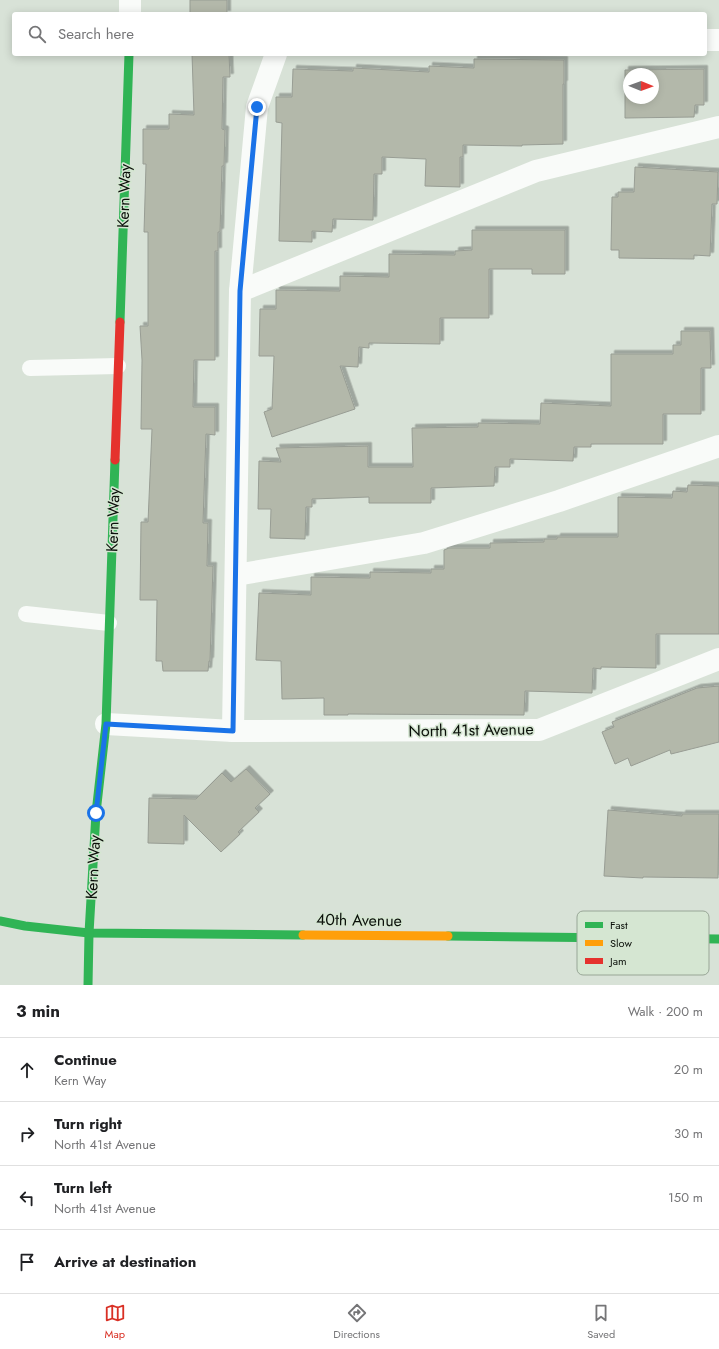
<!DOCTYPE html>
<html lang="en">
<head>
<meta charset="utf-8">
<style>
	body { margin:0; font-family:Jost,sans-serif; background:#f6f6f6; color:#202124 }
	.compass { position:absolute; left:623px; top:68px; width:36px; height:36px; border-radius:50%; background:#fff; box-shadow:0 2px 10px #0003; rotate:91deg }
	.stop { position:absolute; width:12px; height:12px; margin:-9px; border:3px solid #1a73e8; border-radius:50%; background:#fff }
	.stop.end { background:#1a73e8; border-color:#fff; box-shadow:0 1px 4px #0008 }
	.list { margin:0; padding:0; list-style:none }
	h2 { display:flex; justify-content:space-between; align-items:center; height:52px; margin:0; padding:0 16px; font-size:17px }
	h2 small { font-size:13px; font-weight:400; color:#757577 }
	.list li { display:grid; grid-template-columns:26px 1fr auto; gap:12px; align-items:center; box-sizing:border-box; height:64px; padding:0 16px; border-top:1px solid #e0e0e0 }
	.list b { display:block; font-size:15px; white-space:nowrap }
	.list p { margin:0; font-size:13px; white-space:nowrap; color:#757577 }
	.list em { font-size:13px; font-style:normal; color:#757577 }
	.icon { flex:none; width:22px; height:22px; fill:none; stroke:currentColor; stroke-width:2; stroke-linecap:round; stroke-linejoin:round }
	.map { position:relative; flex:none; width:719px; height:985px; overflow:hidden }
	.search { position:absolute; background:#fff; box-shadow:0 2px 10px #0003; left:12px; right:12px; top:12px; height:44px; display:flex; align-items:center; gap:10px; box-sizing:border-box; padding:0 14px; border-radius:4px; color:#757577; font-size:15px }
	.sheet { height:308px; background:#fff }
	nav { display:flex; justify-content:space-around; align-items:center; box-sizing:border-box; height:56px; border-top:1px solid #e0e0e0; background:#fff; font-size:11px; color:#757577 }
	nav a { display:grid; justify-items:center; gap:2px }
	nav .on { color:#d93025 }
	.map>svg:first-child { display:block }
	.building { fill:#b3b8aa; stroke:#989d94; fill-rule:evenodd; filter:url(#shadow) }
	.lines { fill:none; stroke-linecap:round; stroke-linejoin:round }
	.lane { stroke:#f9fbf9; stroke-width:16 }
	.street { stroke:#f9fbf9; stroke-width:22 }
	.fast { stroke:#30b455; stroke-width:9 }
	.slow { stroke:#ff9f0a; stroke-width:9 }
	.jam { stroke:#e5322d; stroke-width:9 }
	.route { stroke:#1a73e8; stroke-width:5 }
	.labels { text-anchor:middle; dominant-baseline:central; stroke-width:3; stroke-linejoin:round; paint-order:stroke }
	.street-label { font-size:16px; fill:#0a0f09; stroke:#d5e6d2 }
	.key { fill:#d5e6d2; stroke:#98a696; stroke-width:1 }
	.key-label { font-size:11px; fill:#0a0f09 }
</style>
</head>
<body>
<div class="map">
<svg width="719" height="985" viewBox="0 0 719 985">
	<defs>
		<filter id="shadow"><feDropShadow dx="3.5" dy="-3.5" stdDeviation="0" flood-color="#0004"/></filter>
	</defs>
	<rect width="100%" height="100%" fill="#d8e2d7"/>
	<g class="building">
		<rect x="190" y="0" width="37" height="14"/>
		<polygon points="192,54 229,54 230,77 223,77 222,129 225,130 224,166 222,166 220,232 218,232 218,251 215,251 215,360 194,360 193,407 215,407 215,435 206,434 203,523 208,523 207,566 213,566 210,661 209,661 208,671 163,671 162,661 156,661 157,600 140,600 141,522 148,522 152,429 141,429 142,360 140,326 148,326 148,232 144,232 146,164 143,164 143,129 169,129 169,114 194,115"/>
		<polygon points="474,59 564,60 564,84 563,84 563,144 522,145 522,146 463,145 463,157 460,157 460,187 425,186 426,159 382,157 382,174 374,174 373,220 333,219 332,232 312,231 312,242 279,241 282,123 276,122 276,97 292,97 293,69 353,71 353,68 429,72 429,66 474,68"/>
		<path d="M704,69V105H695L694,117L625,118V70ZM629,74H653V98H629Z"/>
		<polygon points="635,167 718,172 717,204 712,204 710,256 694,255 694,259 619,258 619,250 611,250 612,197 618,197 618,192 634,192"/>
		<polygon points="472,230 565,230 565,274 532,274 532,269 489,269 489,318 440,318 440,344 369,343 369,348 359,347 358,367 340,366 355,409 272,437 264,412 272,409 274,356 259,356 260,309 276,309 276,290 340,291 340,276 389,277 389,254 455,255 455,251 472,250"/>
		<polygon points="681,331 710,331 711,368 701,368 701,414 663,414 663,444 591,444 591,447 574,447 573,461 510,459 510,467 495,467 494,486 431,488 431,503 369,503 369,497 312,499 312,507 306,507 305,539 270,538 271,509 258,509 259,461 281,462 276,448 368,446 368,467 413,467 412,428 478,427 478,423 540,424 541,403 611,406 611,354 673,354 673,345 681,345"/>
		<polygon points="688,485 719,486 719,634 656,634 656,668 601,667 601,669 593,668 592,693 525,691 524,715 348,714 348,715 324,715 324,698 282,699 281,661 256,660 259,593 311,595 311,577 370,578 370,572 431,573 431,569 444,569 444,550 449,548 490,548 490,543 544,542 544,539 557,539 557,537 618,537 618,497 672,498 673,491 687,492"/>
		<polygon points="719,686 719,742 671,754 670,750 631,766 628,758 615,764 602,732 614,727 612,722 697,688"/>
		<polygon points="246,769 270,794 255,808 259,812 238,832 240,834 221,852 184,815 184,844 148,843 149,798 196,799 222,773 231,782"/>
		<polygon points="608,810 682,816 682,814 719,814 718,878 643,877 643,878 604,876"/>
	</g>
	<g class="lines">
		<g class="lane">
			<polyline points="30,368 118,366"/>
			<polyline points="26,614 109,623"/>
		</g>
		<g class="street">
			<polyline points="130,14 130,0"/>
			<polyline points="705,40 719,40"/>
			<polyline points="240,291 536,171 719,127"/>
			<polyline points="236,575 424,543 559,501 719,446"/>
			<polyline points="106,724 233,731 539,730 719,659"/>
			<polyline points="233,731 240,291 257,107 276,54"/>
		</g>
		<g class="fast">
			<polyline points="120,322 129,54"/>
			<polyline points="0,921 25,926 89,933 303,935"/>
			<polyline points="448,936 719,939"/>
			<polyline points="88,985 89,933 96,813 106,724 115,460"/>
		</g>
		<polyline class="slow" points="303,935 448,936"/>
		<polyline class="jam" points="115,460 120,322"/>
	</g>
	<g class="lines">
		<polyline class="route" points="96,813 106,724 233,731 240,291 257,107"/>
	</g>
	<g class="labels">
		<g class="street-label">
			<text transform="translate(124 196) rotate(-88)">Kern Way</text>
			<text transform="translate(113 520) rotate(-88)">Kern Way</text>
			<text transform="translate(471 730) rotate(-1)">North 41st Avenue</text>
			<text transform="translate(93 867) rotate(-87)">Kern Way</text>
			<text transform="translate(359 920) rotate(1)">40th Avenue</text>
		</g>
	</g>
	<rect x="577" y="911" width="132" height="64" rx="6" class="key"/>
	<rect x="585" y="922" width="18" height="6" fill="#30b455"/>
	<rect x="585" y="940" width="18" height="6" fill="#ff9f0a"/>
	<rect x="585" y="958" width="18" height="6" fill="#e5322d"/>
	<g class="key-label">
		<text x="610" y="929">Fast</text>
		<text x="610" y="947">Slow</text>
		<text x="610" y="965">Jam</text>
	</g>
</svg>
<svg class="compass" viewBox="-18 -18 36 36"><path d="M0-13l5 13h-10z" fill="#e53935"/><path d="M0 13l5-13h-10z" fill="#757577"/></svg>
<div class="stop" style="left:96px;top:813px"></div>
<div class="stop end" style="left:257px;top:107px"></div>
<div class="search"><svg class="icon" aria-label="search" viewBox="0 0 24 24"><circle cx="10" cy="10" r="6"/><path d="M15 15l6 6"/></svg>Search here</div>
</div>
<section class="sheet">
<h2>3 min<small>Walk · 200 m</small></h2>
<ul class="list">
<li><svg class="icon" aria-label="ahead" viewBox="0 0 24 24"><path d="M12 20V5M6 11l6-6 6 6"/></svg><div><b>Continue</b><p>Kern Way</p></div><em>20 m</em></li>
<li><svg class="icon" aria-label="right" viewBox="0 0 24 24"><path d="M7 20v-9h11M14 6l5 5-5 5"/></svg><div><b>Turn right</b><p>North 41st Avenue</p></div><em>30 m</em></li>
<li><svg class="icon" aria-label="left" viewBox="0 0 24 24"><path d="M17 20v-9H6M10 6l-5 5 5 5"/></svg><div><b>Turn left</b><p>North 41st Avenue</p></div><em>150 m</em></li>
<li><svg class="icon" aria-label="arrive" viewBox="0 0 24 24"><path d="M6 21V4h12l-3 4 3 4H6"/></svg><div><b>Arrive at destination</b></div></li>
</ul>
</section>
<nav>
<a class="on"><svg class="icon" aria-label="map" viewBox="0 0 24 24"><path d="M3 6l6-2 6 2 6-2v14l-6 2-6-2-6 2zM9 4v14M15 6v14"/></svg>Map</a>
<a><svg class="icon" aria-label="directions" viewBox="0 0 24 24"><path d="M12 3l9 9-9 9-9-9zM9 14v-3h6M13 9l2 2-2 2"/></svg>Directions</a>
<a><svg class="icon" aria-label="saved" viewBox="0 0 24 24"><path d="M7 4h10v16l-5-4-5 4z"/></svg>Saved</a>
</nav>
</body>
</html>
